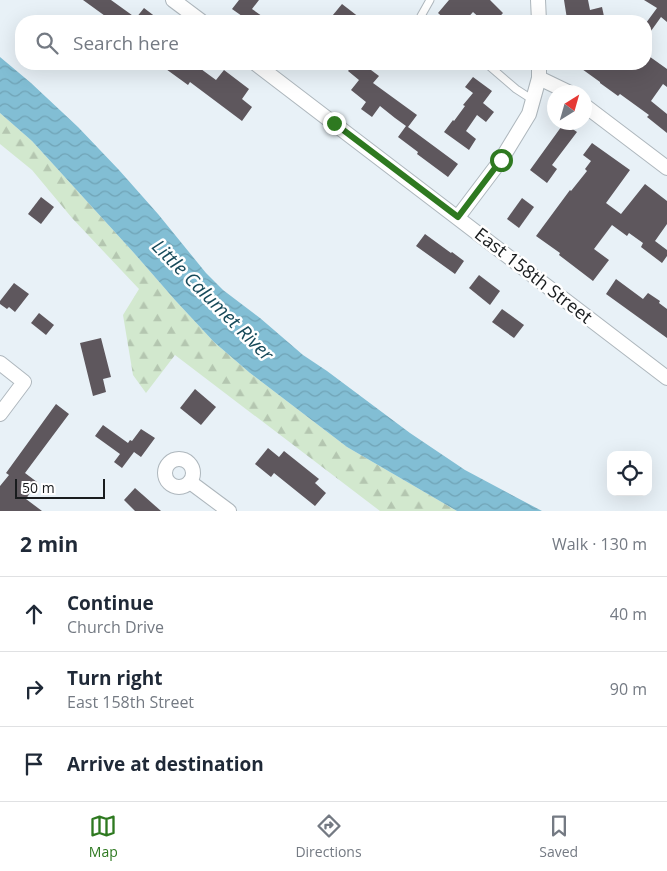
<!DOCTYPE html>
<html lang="en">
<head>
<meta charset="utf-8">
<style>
	body { margin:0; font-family:"Open Sans",sans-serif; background:#f6f6f7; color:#1f2937 }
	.controls { position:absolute; right:15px; bottom:15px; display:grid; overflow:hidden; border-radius:10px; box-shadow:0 5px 20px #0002 }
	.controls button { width:45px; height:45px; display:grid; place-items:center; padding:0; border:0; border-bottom:1px solid #e0e1e3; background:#fff; color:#1f2937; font:25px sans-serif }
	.compass { position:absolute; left:547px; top:85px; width:45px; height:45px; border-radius:50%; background:#fff; box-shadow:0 5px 20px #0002; rotate:37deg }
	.scale { position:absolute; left:15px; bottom:12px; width:90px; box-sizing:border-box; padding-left:5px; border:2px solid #191c1e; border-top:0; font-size:14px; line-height:18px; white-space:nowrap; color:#191c1e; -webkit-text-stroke:4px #fff; paint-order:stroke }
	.stop { position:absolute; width:15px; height:15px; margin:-11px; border:4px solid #2e7920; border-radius:50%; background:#fff }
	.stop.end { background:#2e7920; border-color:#fff; box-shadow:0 1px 5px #0008 }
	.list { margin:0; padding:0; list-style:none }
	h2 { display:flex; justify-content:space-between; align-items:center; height:65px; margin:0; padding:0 20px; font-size:21px }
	h2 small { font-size:16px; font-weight:400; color:#747a83 }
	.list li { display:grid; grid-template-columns:32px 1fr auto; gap:15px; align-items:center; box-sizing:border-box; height:75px; padding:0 20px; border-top:1px solid #e0e1e3 }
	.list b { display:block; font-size:19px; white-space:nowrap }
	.list p { margin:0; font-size:16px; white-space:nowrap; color:#747a83 }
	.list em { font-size:16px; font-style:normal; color:#747a83 }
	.icon { flex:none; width:28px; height:28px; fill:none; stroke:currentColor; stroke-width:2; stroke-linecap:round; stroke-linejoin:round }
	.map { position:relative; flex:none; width:667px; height:511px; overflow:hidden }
	.search { position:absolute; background:#fff; box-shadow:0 5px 20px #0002; left:15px; right:15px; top:15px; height:55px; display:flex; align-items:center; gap:12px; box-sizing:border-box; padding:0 18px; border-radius:20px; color:#747a83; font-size:19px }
	.sheet { height:290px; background:#fff }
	nav { display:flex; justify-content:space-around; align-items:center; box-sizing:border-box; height:70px; border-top:1px solid #e0e1e3; background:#fff; font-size:14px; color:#747a83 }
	nav a { display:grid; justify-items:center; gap:2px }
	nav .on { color:#2e7920 }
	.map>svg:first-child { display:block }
	.forest { fill:url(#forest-firs) }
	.water { fill:url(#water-waves) }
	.building { fill:#5e575d }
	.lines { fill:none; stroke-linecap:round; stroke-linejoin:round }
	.service-casing { stroke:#aeb7bd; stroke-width:9 }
	.minor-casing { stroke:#aeb7bd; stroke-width:16 }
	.service { stroke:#fff; stroke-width:7 }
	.minor { stroke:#fff; stroke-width:14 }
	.route { stroke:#2e7920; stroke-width:6 }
	.labels { text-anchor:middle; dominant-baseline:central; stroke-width:5; stroke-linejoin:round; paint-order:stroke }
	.street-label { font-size:18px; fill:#191c1e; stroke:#fff }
	.water-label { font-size:19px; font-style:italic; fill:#174a5a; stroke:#fff }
</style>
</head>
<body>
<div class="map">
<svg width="667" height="511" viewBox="0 0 667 511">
	<defs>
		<pattern id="forest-firs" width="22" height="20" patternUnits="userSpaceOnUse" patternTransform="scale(1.25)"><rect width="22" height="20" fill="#d2e8ce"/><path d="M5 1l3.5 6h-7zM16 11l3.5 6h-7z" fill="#b4c6b0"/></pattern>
		<pattern id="water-waves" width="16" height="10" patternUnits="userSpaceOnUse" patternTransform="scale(1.25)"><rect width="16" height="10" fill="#82bed4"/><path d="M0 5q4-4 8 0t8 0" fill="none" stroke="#70a3b6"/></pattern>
	</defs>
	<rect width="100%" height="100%" fill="#e8f1f7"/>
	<polygon class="forest" points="0,113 32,141 134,253 175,300 214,342 250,373 347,447 457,511 380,511 175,355 146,393 133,375 123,315 139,289 72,218 32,170 0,144"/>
	<polygon class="water" points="0,57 31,83 78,127 119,170 158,214 206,273 223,290 260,318 303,355 327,371 410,433 465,470 542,511 457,511 347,447 250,373 214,342 175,300 134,253 32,141 0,113"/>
	<g class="building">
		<polygon points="83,0 111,0 136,18 144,8 161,21 112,21"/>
		<polygon points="239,0 259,0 252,9 269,21 249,21 232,9"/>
		<polygon points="449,0 490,0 503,13 496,21 483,21 473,12 465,21 447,21 438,13"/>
		<polygon points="564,0 588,0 590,10 602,7 605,21 590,21 589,16 567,19"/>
		<polygon points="644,0 667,0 667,22 661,17 646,38 646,23 657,8"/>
		<polygon points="342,4 364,21 328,21"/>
		<polygon points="646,54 667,69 667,87 663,84 651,101 667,114 667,133 647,117 649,115 620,94 618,96 600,83 600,82 575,64 602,64 609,69 614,64 646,64"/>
		<polygon points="159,64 204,64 201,69 216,80 224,70 249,89 242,99 252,107 242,121 190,82 188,85"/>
		<polygon points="354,64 363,64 379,76 373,83 417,115 408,127 458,164 448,177 417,154 418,152 398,137 406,126 395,118 380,106 372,117 361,109 366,102 351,90 359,80 348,71"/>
		<polygon points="473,77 492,91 483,103 494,112 486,122 477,115 466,131 476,139 469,150 444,132 453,120 454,121 465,106 463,105 473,93 465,87"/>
		<polygon points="564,123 577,132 552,165 557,169 547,183 530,170"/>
		<polygon points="592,143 630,170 606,203 621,214 645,184 667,201 667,224 655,241 667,250 667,256 662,263 641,247 643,243 629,233 627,236 612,225 594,249 609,260 593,281 559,255 560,253 536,236 570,190 571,191 587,171 585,169 591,161 583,155"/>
		<polygon points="41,197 54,207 41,224 28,214"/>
		<polygon points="522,198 534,207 519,228 507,219"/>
		<polygon points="425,234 451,253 452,252 464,261 455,274 416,246"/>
		<polygon points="479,275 500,291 490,305 469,288"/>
		<polygon points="616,279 643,299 648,293 660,301 659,303 667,309 667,338 606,294"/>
		<polygon points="14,283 29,294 15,312 9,307 7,309 0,304 0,301"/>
		<polygon points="502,309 524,325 514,338 492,322"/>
		<polygon points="39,313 54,325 46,335 31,323"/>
		<polygon points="101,338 111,377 103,379 106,392 93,396 80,343"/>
		<polygon points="195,389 216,407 201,425 180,408"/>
		<polygon points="56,404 69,414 25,473 37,482 26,499 42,511 0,511 0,486 9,475 6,473"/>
		<polygon points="103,425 128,443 130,440 132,441 141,429 155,438 141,457 134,452 122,468 114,462 120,454 95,436"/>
		<polygon points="268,448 279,457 284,451 319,479 315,483 326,493 315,506 274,473 271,477 255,464"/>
		<polygon points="135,488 161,511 135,511 124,500"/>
	</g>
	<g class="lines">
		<defs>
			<g id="service">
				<polyline points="428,21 421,16 430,0"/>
				<polyline points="487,64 516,89 533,100"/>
			</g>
			<g id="minor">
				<polyline points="173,0 201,21"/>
				<polyline points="538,0 539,21"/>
				<polyline points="256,64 667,378"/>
				<polyline points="539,78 568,92"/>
				<polyline points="584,105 667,168"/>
				<polyline points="458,217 501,160 529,114 539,78 539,64"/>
				<polyline points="0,363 24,382 0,414"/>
				<circle cx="179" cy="473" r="14"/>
				<polyline points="190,482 229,511"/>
			</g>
		</defs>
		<use href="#service" class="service-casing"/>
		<use href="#minor" class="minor-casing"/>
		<use href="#service" class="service"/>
		<use href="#minor" class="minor"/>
	</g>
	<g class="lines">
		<polyline class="route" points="334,123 458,217 501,160"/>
	</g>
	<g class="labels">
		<g class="street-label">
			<text transform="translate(534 275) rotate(38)">East 158th Street</text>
		</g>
		<g class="water-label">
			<text transform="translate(213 300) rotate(45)">Little Calumet River</text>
		</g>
	</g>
</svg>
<div class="controls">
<button><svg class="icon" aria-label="locate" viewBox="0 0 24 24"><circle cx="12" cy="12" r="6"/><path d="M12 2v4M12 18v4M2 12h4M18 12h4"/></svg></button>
</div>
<svg class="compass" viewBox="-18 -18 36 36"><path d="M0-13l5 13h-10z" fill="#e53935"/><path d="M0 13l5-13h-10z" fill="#747a83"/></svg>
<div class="scale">50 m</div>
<div class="stop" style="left:501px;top:160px"></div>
<div class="stop end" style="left:334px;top:123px"></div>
<div class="search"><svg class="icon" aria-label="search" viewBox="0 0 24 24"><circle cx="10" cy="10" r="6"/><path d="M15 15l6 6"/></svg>Search here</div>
</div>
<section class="sheet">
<h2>2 min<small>Walk · 130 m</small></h2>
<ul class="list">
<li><svg class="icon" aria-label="ahead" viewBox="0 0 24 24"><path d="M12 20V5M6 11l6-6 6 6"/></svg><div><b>Continue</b><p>Church Drive</p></div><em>40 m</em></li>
<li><svg class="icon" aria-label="right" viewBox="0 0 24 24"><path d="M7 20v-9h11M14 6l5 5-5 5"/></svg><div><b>Turn right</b><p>East 158th Street</p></div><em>90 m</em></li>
<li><svg class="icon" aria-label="arrive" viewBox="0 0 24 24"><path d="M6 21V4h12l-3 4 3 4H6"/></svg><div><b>Arrive at destination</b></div></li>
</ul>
</section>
<nav>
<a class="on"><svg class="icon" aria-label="map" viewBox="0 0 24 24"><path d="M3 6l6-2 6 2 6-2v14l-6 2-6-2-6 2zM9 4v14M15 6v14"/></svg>Map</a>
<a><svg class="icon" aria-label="directions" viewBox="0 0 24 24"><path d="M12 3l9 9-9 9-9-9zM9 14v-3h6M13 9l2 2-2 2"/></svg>Directions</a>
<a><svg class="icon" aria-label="saved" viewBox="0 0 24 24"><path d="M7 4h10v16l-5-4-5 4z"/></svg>Saved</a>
</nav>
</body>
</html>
